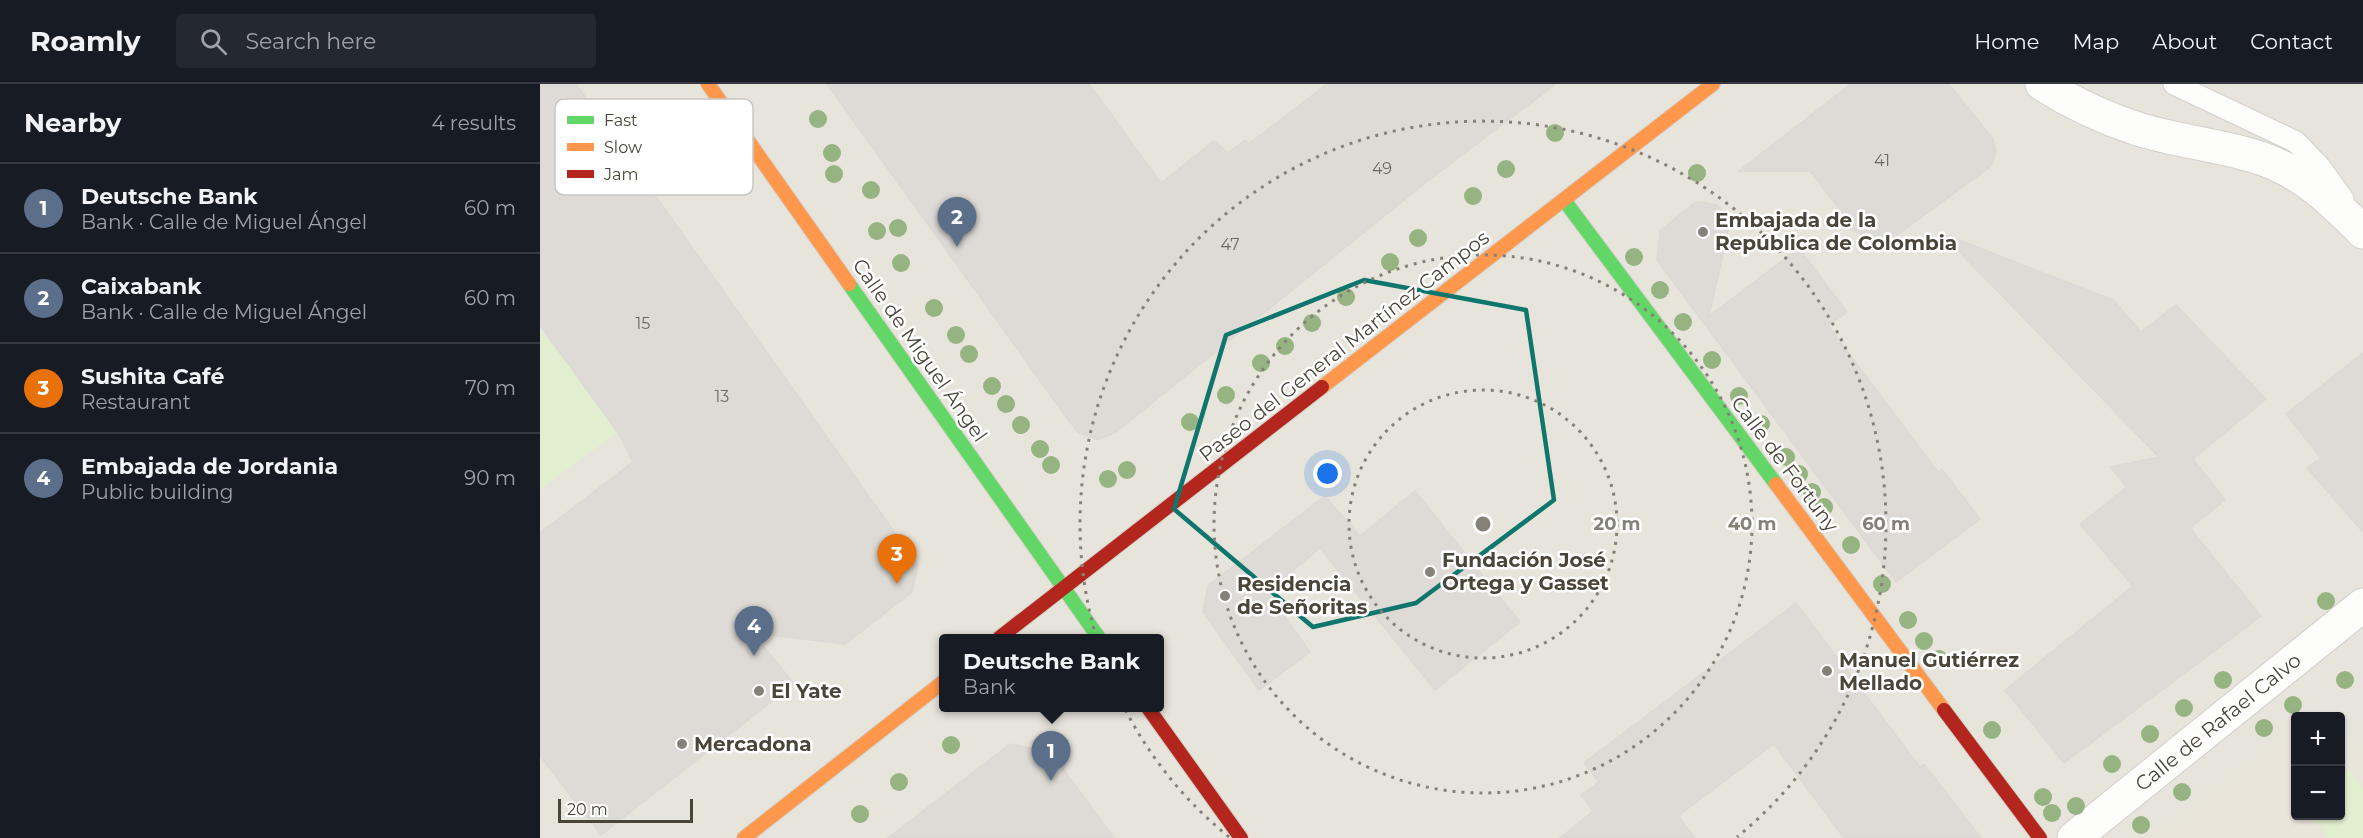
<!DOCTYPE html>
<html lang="en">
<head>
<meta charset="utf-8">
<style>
	body { margin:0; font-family:Montserrat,sans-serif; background:#242831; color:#f1f3f6 }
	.controls { position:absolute; right:18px; bottom:18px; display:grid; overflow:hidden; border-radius:6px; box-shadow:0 2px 4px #0004 }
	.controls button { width:54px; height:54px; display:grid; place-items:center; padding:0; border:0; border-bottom:2px solid #363941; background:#171b24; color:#f1f3f6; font:30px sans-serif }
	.scale { position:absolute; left:18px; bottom:15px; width:135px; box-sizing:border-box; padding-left:6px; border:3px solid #4b4439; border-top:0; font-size:16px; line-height:21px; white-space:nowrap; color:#4b4439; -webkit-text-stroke:4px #fff; paint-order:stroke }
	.you { position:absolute; left:788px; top:390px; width:21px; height:21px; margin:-15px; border:4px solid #fff; border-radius:50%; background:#1a73e8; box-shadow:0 0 0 9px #1a73e833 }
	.badge { display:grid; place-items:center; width:39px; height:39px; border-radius:50%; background:#868178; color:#fff; font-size:20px; font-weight:700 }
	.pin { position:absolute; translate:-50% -50px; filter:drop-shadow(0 2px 3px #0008) }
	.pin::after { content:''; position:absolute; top:32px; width:21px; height:18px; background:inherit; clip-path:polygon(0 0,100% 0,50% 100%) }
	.popup { position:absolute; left:399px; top:550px; width:225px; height:78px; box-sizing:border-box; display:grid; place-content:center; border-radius:6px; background:#171b24; filter:drop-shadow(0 2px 4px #0005); font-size:20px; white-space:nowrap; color:#9ea1a6 }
	.popup b { font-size:22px; color:#f1f3f6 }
	.popup::after { content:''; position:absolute; left:50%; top:100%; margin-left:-12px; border:12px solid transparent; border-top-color:#171b24 }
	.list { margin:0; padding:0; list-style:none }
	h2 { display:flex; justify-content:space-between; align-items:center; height:78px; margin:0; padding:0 24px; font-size:26px }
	h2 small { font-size:20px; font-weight:400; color:#9ea1a6 }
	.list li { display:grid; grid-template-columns:39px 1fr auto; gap:18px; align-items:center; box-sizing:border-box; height:90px; padding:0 24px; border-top:2px solid #363941 }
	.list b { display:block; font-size:22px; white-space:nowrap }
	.list p { margin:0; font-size:20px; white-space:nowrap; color:#9ea1a6 }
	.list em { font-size:20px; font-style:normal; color:#9ea1a6 }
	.icon { flex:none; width:33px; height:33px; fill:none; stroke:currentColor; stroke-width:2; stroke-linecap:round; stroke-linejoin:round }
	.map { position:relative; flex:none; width:1823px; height:754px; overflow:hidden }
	header { display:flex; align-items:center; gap:36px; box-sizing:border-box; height:84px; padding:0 30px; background:#171b24; border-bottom:2px solid #363941 }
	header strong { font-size:28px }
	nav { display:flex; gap:33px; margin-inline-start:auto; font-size:21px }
	.search { width:420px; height:54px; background:#242831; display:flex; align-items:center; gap:15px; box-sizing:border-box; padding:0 21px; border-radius:6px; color:#9ea1a6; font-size:22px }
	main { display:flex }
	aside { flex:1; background:#171b24 }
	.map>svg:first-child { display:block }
	.residential { fill:#e7e4dc; fill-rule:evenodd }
	.education { fill:#eae5da }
	.green { fill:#e1eecf }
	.building { fill:#dedbd6; stroke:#dcd9d4; stroke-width:1.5 }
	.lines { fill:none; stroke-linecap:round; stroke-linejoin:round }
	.lane-casing { stroke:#d2d0cb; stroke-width:23 }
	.street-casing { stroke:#d2d0cb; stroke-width:35 }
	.fast-casing { stroke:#d3cfc5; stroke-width:16 }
	.slow-casing { stroke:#d3cfc5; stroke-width:16 }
	.jam-casing { stroke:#d3cfc5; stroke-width:16 }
	.lane { stroke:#fdfdfc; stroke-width:21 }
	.street { stroke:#fdfdfc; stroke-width:33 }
	.fast { stroke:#63d668; stroke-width:14 }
	.slow { stroke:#ff974d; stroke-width:14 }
	.jam { stroke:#b3261e; stroke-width:14 }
	.tree { fill:#96b382 }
	.marked { fill:none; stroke:#0f766e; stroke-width:4.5; stroke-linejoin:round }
	.ring { fill:none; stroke:#868178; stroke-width:3; stroke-dasharray:3 6 }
	.poi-dot { fill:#868178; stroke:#fff; stroke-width:2 }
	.labels { text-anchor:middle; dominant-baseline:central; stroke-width:5; stroke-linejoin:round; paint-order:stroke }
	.number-label { font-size:16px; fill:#706a61 }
	.poi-label { font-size:20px; font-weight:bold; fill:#4b4439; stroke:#fff; text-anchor:start }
	.street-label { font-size:20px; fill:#4b4439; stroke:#fff }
	.key { fill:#fff; stroke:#c9c7c4; stroke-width:1.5 }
	.key-label { font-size:16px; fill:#4b4439 }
	.centre { fill:#868178; stroke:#fff; stroke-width:3 }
	.ring-label { font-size:18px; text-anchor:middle; font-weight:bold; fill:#868178; stroke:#fff; stroke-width:5; stroke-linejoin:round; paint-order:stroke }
</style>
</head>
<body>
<header>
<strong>Roamly</strong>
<div class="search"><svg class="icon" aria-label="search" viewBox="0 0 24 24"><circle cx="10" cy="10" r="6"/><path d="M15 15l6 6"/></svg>Search here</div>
<nav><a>Home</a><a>Map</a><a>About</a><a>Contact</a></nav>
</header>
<main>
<aside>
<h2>Nearby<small>4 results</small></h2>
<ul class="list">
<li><span class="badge" style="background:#5c6f8a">1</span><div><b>Deutsche Bank</b><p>Bank · Calle de Miguel Ángel</p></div><em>60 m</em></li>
<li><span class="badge" style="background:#5c6f8a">2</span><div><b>Caixabank</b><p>Bank · Calle de Miguel Ángel</p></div><em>60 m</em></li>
<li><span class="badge" style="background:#e8710a">3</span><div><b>Sushita Café</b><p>Restaurant</p></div><em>70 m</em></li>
<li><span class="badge" style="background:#5c6f8a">4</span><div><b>Embajada de Jordania</b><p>Public building</p></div><em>90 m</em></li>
</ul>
</aside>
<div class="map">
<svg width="1823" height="754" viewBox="0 0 1823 754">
	<rect width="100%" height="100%" fill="#f4f2ee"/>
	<path class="residential" d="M0,0H1823V754H0ZM403,554H619V624H403ZM1756,632H1800V732H1756Z"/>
	<polygon class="education" points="1755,643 1756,732 1800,732 1801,646 1823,670 1823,754 1617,754"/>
	<g class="green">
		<polygon points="0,244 78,348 0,406"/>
		<polygon points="1809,684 1823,703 1823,754 1788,754 1772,732 1800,732 1801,690"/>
	</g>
	<g class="building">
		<polygon points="0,0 36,0 378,481 372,508 305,560 213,549 254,600 61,751 0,672 0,449 93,378 79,350 0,241"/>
		<polygon points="287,0 549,0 621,99 674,57 688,69 705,56 709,60 787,0 1016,0 889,96 576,348 558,356 538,348 529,337"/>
		<polygon points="1311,0 1409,0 1453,55 1456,69 1450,83 1353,154 1333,155 1294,138 1304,131 1270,87 1199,87"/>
		<polygon points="1161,118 1177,121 1184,128 1189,143 1169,232 1259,164 1307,228 1288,242 1398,388 1402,385 1440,435 1356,498 1117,176 1120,147 1153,120"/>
		<polygon points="1401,149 1573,216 1601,248 1636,221 1726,315 1653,375 1685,416 1650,444 1721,532 1524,679 1465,606 1593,502 1540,440 1587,403 1570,383 1619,373"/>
		<polygon points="1823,269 1823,448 1767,384 1781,374 1746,330"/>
		<polygon points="875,407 980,538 895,606 780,464 727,508 770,568 719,606 663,528 668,502 785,412 820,452"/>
		<polygon points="1256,519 1380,683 1384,680 1441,754 1304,754 1234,660 1138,732 1155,754 1020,754 1053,727 1041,711 1059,698 1044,679"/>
		<polygon points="470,660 511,668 574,754 348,754"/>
	</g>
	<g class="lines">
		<defs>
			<polyline id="lane" points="1634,0 1756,58 1780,83 1803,115"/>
			<g id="street">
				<path d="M1502,0C1532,19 1564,34 1598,45C1639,58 1683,61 1723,75C1765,90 1793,118 1823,148"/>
				<polyline points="1534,754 1823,521"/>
			</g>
			<g id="fast">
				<polyline points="1024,116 1236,400"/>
				<polyline points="309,200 559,554"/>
			</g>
			<g id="slow">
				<polyline points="168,0 309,200"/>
				<polyline points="782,303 1173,0"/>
				<polyline points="1236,400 1404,626"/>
				<polyline points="204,754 403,598"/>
			</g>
			<g id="jam">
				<polyline points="459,554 782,303"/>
				<polyline points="608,624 701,754"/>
				<polyline points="1404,626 1500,754"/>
			</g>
		</defs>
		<use href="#lane" class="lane-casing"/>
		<use href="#street" class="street-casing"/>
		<use href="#fast" class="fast-casing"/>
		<use href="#slow" class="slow-casing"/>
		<use href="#jam" class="jam-casing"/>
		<use href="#lane" class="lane"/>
		<use href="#street" class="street"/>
		<use href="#fast" class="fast"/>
		<use href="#slow" class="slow"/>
		<use href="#jam" class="jam"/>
	</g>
	<g class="tree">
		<circle cx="278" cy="35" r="9"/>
		<circle cx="1015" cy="49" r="9"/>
		<circle cx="292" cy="69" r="9"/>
		<circle cx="966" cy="85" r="9"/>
		<circle cx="1157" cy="89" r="9"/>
		<circle cx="294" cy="90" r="9"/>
		<circle cx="331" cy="106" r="9"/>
		<circle cx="933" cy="112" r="9"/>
		<circle cx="358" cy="144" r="9"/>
		<circle cx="337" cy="147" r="9"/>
		<circle cx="878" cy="154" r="9"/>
		<circle cx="1094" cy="173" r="9"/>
		<circle cx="850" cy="178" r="9"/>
		<circle cx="361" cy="179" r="9"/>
		<circle cx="1120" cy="206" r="9"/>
		<circle cx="806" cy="213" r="9"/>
		<circle cx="394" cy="224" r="9"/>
		<circle cx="1143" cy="238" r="9"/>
		<circle cx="772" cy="239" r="9"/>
		<circle cx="416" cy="251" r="9"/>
		<circle cx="745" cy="262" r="9"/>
		<circle cx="429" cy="270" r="9"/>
		<circle cx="1172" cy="276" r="9"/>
		<circle cx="721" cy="279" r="9"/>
		<circle cx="452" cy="302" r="9"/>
		<circle cx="686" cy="311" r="9"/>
		<circle cx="1199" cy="312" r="9"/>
		<circle cx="466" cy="320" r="9"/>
		<circle cx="650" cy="338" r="9"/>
		<circle cx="1221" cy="340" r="9"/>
		<circle cx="481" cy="341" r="9"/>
		<circle cx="500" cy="365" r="9"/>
		<circle cx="1246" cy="373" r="9"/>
		<circle cx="511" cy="381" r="9"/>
		<circle cx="587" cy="386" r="9"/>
		<circle cx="1259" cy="390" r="9"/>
		<circle cx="568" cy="395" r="9"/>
		<circle cx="1272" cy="408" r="9"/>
		<circle cx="1284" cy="423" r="9"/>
		<circle cx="1311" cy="461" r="9"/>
		<circle cx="1342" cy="500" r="9"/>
		<circle cx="1786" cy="517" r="9"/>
		<circle cx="1368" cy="536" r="9"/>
		<circle cx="1384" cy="557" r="9"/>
		<circle cx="1399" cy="575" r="9"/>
		<circle cx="1683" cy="596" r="9"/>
		<circle cx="1805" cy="596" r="9"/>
		<circle cx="1753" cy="621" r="9"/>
		<circle cx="1644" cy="624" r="9"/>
		<circle cx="1724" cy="644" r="9"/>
		<circle cx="1452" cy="646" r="9"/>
		<circle cx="1610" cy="650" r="9"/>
		<circle cx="411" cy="661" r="9"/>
		<circle cx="1572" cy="680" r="9"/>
		<circle cx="359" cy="698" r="9"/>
		<circle cx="1642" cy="708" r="9"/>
		<circle cx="1503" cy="713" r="9"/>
		<circle cx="1536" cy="722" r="9"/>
		<circle cx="1512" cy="729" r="9"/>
		<circle cx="320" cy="730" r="9"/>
		<circle cx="1601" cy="741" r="9"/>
	</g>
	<path class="marked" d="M824,196L986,226L1014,416L876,519L773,543L634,425L686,251Z"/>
	<g class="ring">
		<circle cx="943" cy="440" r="134"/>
		<circle cx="943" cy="440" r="269"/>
		<path d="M689 753A403 403 0 1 1 1197 753"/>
	</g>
	<g class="poi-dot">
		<circle cx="1163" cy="148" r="6"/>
		<circle cx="890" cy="488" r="6"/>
		<circle cx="685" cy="512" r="6"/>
		<circle cx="1287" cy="587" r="6"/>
		<circle cx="219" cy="607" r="6"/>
		<circle cx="142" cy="660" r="6"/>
	</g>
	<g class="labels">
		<g class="number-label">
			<text x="1342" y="76">41</text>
			<text x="842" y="84">49</text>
			<text x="690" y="160">47</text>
			<text x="103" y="239">15</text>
			<text x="182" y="312">13</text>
		</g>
		<g class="poi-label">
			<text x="1175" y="136">Embajada de la<tspan x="1175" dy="23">República de Colombia</tspan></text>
			<text x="902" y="476">Fundación José<tspan x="902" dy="23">Ortega y Gasset</tspan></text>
			<text x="697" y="500">Residencia<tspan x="697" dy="23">de Señoritas</tspan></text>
			<text x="1299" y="576">Manuel Gutiérrez<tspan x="1299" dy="23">Mellado</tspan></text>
			<text x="231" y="607">El Yate</text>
			<text x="154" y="660">Mercadona</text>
		</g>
		<g class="street-label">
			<text transform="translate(804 262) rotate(-38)">Paseo del General Martínez Campos</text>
			<text transform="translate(380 266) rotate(55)">Calle de Miguel Ángel</text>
			<text transform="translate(1245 380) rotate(53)">Calle de Fortuny</text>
			<text transform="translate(1678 638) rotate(-39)">Calle de Rafael Calvo</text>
		</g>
	</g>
	<rect x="15" y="15" width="198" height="96" rx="9" class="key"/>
	<rect x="27" y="32" width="27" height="8" fill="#63d668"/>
	<rect x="27" y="59" width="27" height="8" fill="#ff974d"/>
	<rect x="27" y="86" width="27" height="8" fill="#b3261e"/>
	<g class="key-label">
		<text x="64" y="42">Fast</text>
		<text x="64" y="69">Slow</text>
		<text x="64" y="96">Jam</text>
	</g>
	<circle cx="943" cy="440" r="9" class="centre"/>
	<g class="ring-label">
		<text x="1077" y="446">20 m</text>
		<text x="1212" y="446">40 m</text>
		<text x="1346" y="446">60 m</text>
	</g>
</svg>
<div class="controls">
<button>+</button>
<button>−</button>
</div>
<div class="scale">20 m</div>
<div class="you"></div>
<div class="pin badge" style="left:511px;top:697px;background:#5c6f8a">1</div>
<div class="popup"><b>Deutsche Bank</b>Bank</div>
<div class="pin badge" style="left:417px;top:163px;background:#5c6f8a">2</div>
<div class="pin badge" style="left:357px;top:500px;background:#e8710a">3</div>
<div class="pin badge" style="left:214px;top:572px;background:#5c6f8a">4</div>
</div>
</main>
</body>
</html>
